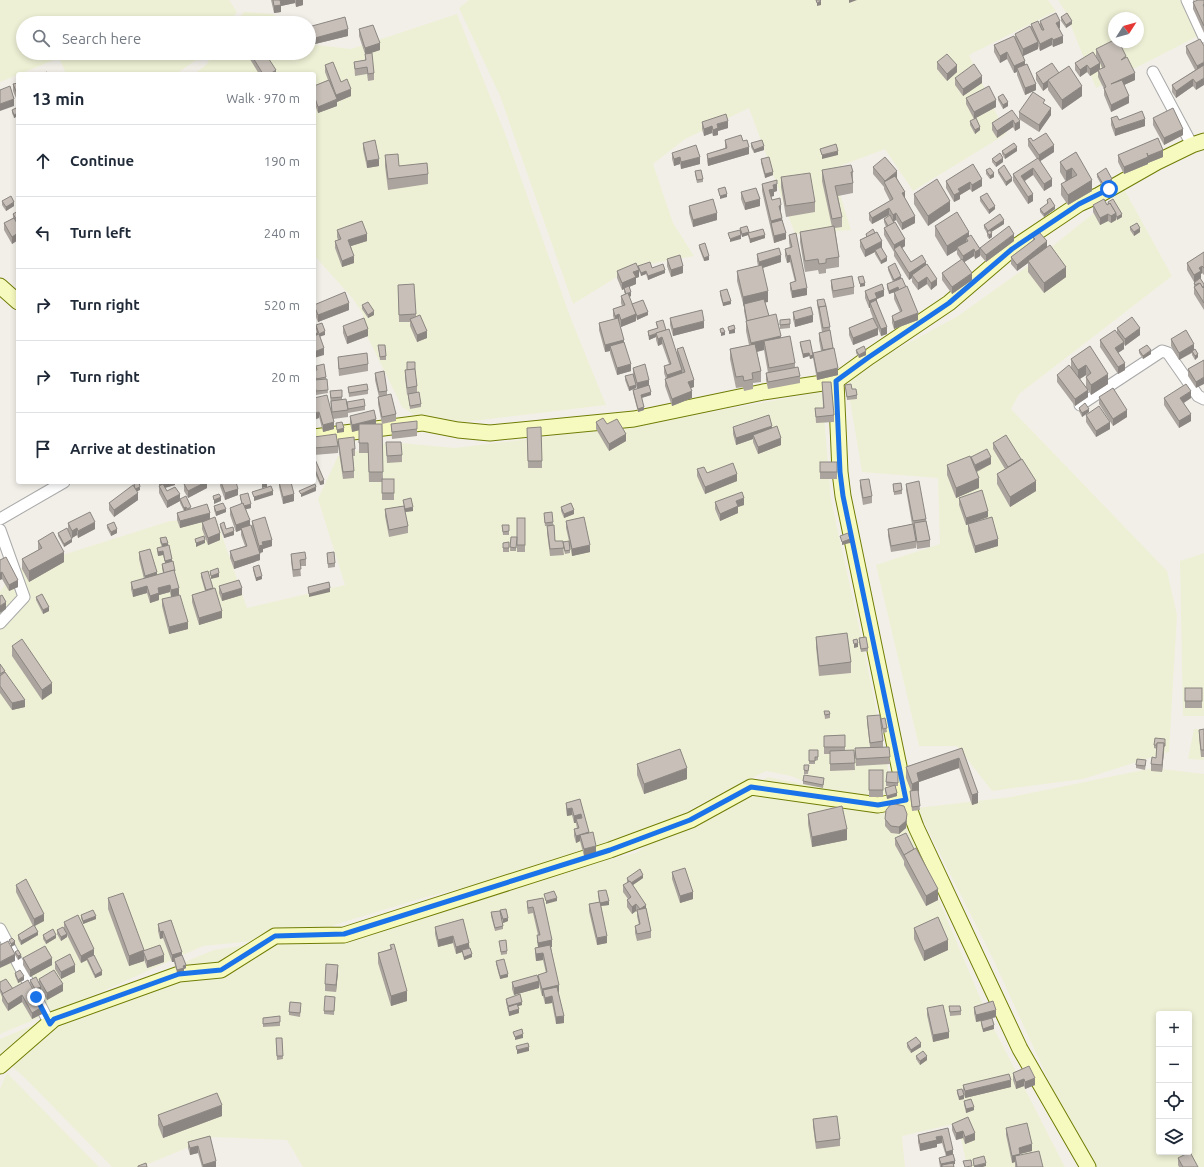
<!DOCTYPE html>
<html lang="en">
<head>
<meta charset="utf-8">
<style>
	body { margin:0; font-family:Ubuntu,sans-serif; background:#f6f6f7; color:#1f2937 }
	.controls { position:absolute; right:12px; bottom:12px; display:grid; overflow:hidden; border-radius:4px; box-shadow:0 2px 6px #0003 }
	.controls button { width:36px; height:36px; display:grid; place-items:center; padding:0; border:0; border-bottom:1px solid #e0e1e3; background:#fff; color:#1f2937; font:20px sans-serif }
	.compass { position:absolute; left:1108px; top:12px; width:36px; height:36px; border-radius:50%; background:#fff; box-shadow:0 2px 6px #0003; rotate:54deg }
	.stop { position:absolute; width:12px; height:12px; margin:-9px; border:3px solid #1a73e8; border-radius:50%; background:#fff }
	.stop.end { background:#1a73e8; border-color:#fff; box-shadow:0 1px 4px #0008 }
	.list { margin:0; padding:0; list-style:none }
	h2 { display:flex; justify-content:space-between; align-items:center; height:52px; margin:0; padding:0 16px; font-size:17px }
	h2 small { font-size:13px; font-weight:400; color:#747a83 }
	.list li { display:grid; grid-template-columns:26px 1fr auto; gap:12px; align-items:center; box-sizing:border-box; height:72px; padding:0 16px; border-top:1px solid #e0e1e3 }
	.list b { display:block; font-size:15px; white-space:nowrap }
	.list em { font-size:13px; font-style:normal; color:#747a83 }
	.icon { flex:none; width:22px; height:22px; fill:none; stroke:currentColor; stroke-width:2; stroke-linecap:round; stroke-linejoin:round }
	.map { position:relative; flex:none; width:1204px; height:1167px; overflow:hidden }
	.search { position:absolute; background:#fff; box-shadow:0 2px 6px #0003; left:16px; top:16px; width:300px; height:44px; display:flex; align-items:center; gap:10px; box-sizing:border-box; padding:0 14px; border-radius:22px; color:#747a83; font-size:15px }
	.panel { position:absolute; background:#fff; box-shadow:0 2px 6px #0003; left:16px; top:72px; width:300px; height:412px; border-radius:4px }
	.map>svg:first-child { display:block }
	.farmland { fill:#eef0d5; fill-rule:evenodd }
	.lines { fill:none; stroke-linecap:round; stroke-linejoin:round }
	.street-casing { stroke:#a9a9a9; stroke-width:13 }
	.secondary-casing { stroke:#707d05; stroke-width:17 }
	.street { stroke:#fff; stroke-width:11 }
	.secondary { stroke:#f7fabf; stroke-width:15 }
	.wall { fill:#aba49e; fill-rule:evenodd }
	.shaded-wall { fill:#8b8681 }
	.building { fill:#c7bfb8; stroke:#8b8681 }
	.route { stroke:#1a73e8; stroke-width:5 }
</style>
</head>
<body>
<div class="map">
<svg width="1204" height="1167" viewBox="0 0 1204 1167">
	<rect width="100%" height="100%" fill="#f2efe9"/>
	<g class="farmland">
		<polygon points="0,0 229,0 237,12 229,23 23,23 23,53 206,53 176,74 66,74 59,58 0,82"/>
		<polygon points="469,0 1048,0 1056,11 969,55 1006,134 913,191 885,149 832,169 851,230 795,234 749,108 685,139 653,164 673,223 694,256 633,267 573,304 500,96 459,8"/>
		<path d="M1058,0H1192L1204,33L1096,88L1065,11ZM1114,18H1138V42H1114Z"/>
		<polygon points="244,12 273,14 283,23 236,23"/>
		<polygon points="457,14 506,136 571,319 606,405 431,426 402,407 368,338 363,314 353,299 314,255 314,74 194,74 206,65 214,53 309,53 309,44 351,49"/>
		<polygon points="1124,189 1172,276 1019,394 1011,409 1167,571 1177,615 1169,752 1083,779 992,791 957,746 919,746 876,565 940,544 938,478 862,472 846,377 958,316 1025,268"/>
		<path d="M822,392L831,500L863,645L894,799L899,805L989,1019L1065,1167H967L958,1123L902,1136L905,1167H303L287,1140L213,1137L141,1167H112L27,1080L4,1059L0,1054V1039L116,990L214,950L316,935L203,946L103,991L0,1034V592L15,570L170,521L216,518L247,608L345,585L318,499L338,456L390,442L455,448L546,437L666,420ZM766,771L791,776L818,787L768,777L682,819L636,853L437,900L329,932L334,925L426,897L627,848L698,805Z"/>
		<polygon points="1204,553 1204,716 1183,716 1180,561"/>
		<polygon points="1194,729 1204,729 1204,760 1188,759"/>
		<path d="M1153,768L1204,774V1167H1090L1064,1114L993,959L917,808L1011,797ZM1159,1014H1189V1152H1159Z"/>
		<polygon points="7,1073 99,1167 0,1167 0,1089"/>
	</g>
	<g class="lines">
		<defs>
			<g id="street">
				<polyline points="1187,0 1204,37"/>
				<polyline points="1153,72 1192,145"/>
				<polyline points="1080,405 1162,351 1168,353 1198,396 1204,399"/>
				<polyline points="0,519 64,482"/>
				<polyline points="0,530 24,597 0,623"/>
				<polyline points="0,929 50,1024"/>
			</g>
			<g id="secondary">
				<polyline points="0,286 18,302"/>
				<polyline points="836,381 840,472 843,496 906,800 916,827 1020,1049 1088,1167"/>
				<polyline points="314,437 422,423 458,430 490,433 634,419 763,392 836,381 869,357 949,303 1012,249 1079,204 1099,195 1157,162 1192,145 1204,141"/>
				<polyline points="0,1066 54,1019 179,974 221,970 275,936 344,935 610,850 691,820 751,787 878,805 906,800"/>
			</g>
		</defs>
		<use href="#street" class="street-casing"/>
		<use href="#secondary" class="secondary-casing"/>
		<use href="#street" class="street"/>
		<use href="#secondary" class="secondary"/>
	</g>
	<g class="wall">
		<polygon points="271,0 303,0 303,5 296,7 295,3 281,6 281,12 274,13"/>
		<polygon points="1204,0 1204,33 1193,9 1193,2"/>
		<polygon points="1061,17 1072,24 1066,28 1061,21"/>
		<polygon points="1040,21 1060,28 1059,28 1063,43 1053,47 1052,45 1040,51 1038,46 1038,49 1023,56 1025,64 1036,90 1025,95 1017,75 1017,72 1014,73 1007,59 1000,63 994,52 994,45 1015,39 1015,34 1031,28 1031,24 1040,24"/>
		<polygon points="312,26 348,36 315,44 312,33"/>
		<polygon points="359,29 380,50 371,53 374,73 374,80 368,81 367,74 355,76 354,62 365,60 365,54 359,36"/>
		<polygon points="1186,46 1204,46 1196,90 1193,86 1176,98 1172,92 1172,85 1195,70 1186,53"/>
		<path d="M1096,49L1126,57L1135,80L1124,85L1129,103L1111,112L1104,95V89L1098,77V71L1090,76L1087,72L1080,77L1075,70V63L1098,60L1096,56ZM1100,63L1102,68L1100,69Z"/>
		<polygon points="248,53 265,53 276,74 259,74 248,56"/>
		<polygon points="937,62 957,72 947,81 937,69"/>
		<polygon points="325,65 341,82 351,96 337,102 337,106 318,113 314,102 314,86 328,80 325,72"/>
		<polygon points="1036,73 1059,73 1082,96 1062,110 1048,90 1048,87 1043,91 1036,80"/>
		<polygon points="955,78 982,83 963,96 955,85"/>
		<polygon points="18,83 18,103 13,91 13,84"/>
		<polygon points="998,97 1008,106 1003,109 998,100"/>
		<polygon points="966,98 996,107 974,119 966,104"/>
		<polygon points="12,110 18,111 18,116 14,118 12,113"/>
		<polygon points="1012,110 1020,128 1015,131 1013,127 997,138 992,130 992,123"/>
		<polygon points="1019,112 1051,115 1039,132 1019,119"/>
		<polygon points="1111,118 1119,120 1145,126 1115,136 1111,125"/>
		<polygon points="1153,118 1183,135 1164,145 1153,125"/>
		<polygon points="970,121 980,130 975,134 970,125"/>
		<polygon points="702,122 728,128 718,131 718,135 713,136 712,133 704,136 702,129"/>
		<polygon points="1158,138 1163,157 1148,163 1148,162 1148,164 1124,174 1118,162 1118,155"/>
		<polygon points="1028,139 1054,152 1040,161 1052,186 1044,191 1033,175 1025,181 1033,201 1028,204 1013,181 1013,174 1037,159 1028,146"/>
		<polygon points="725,140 743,141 749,154 708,166 707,161 707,154 725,148"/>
		<polygon points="363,143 379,166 367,168 363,149"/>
		<polygon points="751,143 764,150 754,153 751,147"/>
		<polygon points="1002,151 1017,151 1005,159 1002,154"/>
		<polygon points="1076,152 1092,191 1068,205 1061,195 1061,184 1066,182 1060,172 1060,162"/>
		<polygon points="672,153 700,164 681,169 680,164 674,166 672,159"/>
		<polygon points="385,155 399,166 428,174 428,184 388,190 385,166"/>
		<polygon points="761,159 773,175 765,178 761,163"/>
		<polygon points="992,159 1003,162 996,167 992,162"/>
		<polygon points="973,164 982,186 972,192 970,189 960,195 960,199 954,202 946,188 946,181"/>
		<polygon points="873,167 897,178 915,223 902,230 896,220 894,221 905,246 902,248 911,262 926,265 937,285 931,290 927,284 918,290 912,282 912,278 909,280 894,256 894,252 884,235 884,228 886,227 884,222 884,219 889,216 889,215 872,224 869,220 869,213 890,201 884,189 884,187 873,174"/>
		<polygon points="822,170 853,172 853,193 838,196 842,217 842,227 835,228 839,257 839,267 826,269 826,273 819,274 818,270 805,272 800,242 800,232 832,227 822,181"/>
		<polygon points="986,170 994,177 990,179 986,174"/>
		<polygon points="998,170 1012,181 1006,186 998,173"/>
		<polygon points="695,171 703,179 703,182 697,183 695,174"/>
		<polygon points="1097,174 1112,182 1103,188 1097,177"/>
		<polygon points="781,177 815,202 815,212 786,217 781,187"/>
		<polygon points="762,184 777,191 774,192 774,196 771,197 772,200 781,212 786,239 774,243 762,191"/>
		<polygon points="741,192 760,206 745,210 741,199"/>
		<polygon points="914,194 950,211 928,226 914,204"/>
		<polygon points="980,197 995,209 989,214 980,201"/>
		<polygon points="1047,200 1055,209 1044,217 1040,212 1040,209 1047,204"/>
		<polygon points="2,201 14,206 6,211 2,205"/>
		<polygon points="1108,202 1122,217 1117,220 1116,218 1116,220 1111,223 1108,221 1100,225 1093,212 1093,205 1107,205"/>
		<polygon points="689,206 717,220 693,227 689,213"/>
		<polygon points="18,211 18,240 12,244 4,230 4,223 13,218 13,214"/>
		<polygon points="1004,224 991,232 992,237 989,239 987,236 987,233 984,228 984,225"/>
		<polygon points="935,226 969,236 980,248 1014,241 986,262 980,255 980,256 975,259 974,256 964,262 972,280 952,294 942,280 942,273 961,260 957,254 957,250 947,256 935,236"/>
		<polygon points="1130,227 1140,232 1134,236 1130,230"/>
		<polygon points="740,228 749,233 765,238 750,243 748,235 742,237 740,232"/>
		<polygon points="337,230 367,241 351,246 354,263 342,267 335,248 335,241 338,240 337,237"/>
		<polygon points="866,234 882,248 887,261 881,264 875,254 875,252 865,257 860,247 860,240 866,237"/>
		<polygon points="789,235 807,295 792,298 790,289 790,283 795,282 790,262 787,263 785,256 785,249 790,248 789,242"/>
		<polygon points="1033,237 1047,247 1066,277 1044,293 1028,272 1028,263 1017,271 1011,264 1011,257 1033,240"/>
		<polygon points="699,245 709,260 704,261 699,248"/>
		<polygon points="1204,252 1204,275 1202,273 1201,274 1201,278 1200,278 1204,284 1204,310 1194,294 1194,282 1187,270 1187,263"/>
		<polygon points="757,254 781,262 763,268 768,302 765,302 769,316 795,363 795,367 800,376 800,383 768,389 766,380 766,373 768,373 764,350 757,352 761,371 761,382 753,383 753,389 744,391 743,387 736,388 730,359 730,349 749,345 746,331 746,321 744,311 744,307 737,281 737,271 758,266 757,261"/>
		<polygon points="667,259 683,273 671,277 667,266"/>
		<polygon points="638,266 652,268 665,273 648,280 646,274 641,276 639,271 639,277 636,278 636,284 629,287 631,296 629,297 632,305 648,315 637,320 636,317 636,321 621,327 619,321 631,371 617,375 610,353 610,351 605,352 599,330 599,323 614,319 613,316 613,309 622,306 621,303 621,296 625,294 624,292 624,289 622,290 617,278 617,271 638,269"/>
		<polygon points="888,267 901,278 918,320 894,329 892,323 892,316 900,312 894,299 894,292 889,294 887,288 887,284 893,282 888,270"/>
		<polygon points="831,280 854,287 854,294 833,298 831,287"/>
		<polygon points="398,285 416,314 416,317 427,338 417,342 410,326 410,322 399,322"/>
		<polygon points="720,291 731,304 723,306 720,295"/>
		<polygon points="865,291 884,296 877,299 877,301 887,334 881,336 876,323 878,335 853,345 849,335 849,328 873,318 870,310 870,308 869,308 865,298"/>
		<polygon points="817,300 830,327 830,334 838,375 817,380 813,358 810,359 809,356 803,358 800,345 800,342 813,354 821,351 819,340 819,333 822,332 817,304"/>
		<polygon points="314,305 349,310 318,322 314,313"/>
		<polygon points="362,305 374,315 368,318 362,309"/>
		<polygon points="793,312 813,322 795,327 793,319"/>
		<polygon points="670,318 704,328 673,336 670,325"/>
		<polygon points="790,319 790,328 780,329 780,320"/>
		<polygon points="656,322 666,330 677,355 677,349 694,387 691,388 692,398 672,406 665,386 665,379 666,379 664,373 664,366 669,364 662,344 658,346 656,340 656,337 649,340 648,334 648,331 657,328"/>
		<polygon points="343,326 368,336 347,344 343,333"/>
		<polygon points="1117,328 1140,335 1125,346 1124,344 1124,349 1118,353 1125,370 1118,374 1100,347 1100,340 1117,332"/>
		<polygon points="1171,339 1194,349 1198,357 1195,360 1192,355 1192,353 1179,360 1171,346"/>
		<polygon points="378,345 386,356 386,360 380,360"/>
		<path d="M1090,346L1108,384L1091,395L1088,390V397L1075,406L1057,382V375L1071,367V359ZM1086,375L1087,377H1086V387L1080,379Z"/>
		<polygon points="856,350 866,355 859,358 856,353"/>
		<polygon points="1139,350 1151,354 1143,359 1139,353"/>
		<polygon points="338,357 368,364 368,371 339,376 338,364"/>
		<polygon points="1204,360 1196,388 1188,376 1188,369"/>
		<polygon points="316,366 326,377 328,393 316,395 314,384 314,380 316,380 314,371 317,371"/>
		<polygon points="633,368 649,387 651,395 642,398 644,410 638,412 633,393 633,390 637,389 636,386 636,388 629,391 625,380 625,376 633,375"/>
		<polygon points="415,369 417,386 417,392 421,404 421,407 410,409 408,394 407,395 405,377 405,370"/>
		<polygon points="375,373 387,391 387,395 396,414 396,421 382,424 378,404 378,397 379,397 375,380"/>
		<polygon points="822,382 834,415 834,422 816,423 815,408 823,408"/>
		<polygon points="845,385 852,389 857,395 857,399 847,400"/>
		<polygon points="348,387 368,390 368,394 349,397"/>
		<polygon points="342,390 342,399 347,403 365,406 365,410 348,413 348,411 348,417 333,419 334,429 323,432 314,398 331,413 330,391"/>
		<polygon points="1099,397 1127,417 1113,426 1099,404"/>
		<polygon points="1164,398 1191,398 1184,403 1191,421 1179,428 1164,405"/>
		<polygon points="1079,408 1089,412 1082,417 1079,411"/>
		<polygon points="1086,415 1110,429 1096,437 1086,422"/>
		<polygon points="350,416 376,424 382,424 383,479 394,479 394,500 382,500 382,482 369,482 368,453 359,453 359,430 352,432 350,423"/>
		<polygon points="596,422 607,424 626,441 609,451 596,429"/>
		<polygon points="391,424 417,429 417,436 392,439"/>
		<polygon points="733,427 772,428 781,445 758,454 753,442 753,439 736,445 733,434"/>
		<polygon points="527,435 542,461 542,468 528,468"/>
		<polygon points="314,437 338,446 338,453 314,455"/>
		<polygon points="338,439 355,449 355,456 353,456 354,471 354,478 343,479 338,446"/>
		<polygon points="386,442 402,455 402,462 387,463"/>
		<polygon points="993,443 1021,459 1036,491 1010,507 997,484 997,474 1005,469 993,449"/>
		<polygon points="314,457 324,484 320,485 314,471"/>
		<polygon points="971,457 991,464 977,472 979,488 956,498 947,475 947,465"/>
		<rect x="820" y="462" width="17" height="17"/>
		<polygon points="697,469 707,473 737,481 705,494 697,476"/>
		<polygon points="860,480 872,496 872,503 863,505 860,487"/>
		<polygon points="159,482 175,482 175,485 165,488 167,491 180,499 191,509 210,519 220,540 208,545 202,529 202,522 180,528 177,520 177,513 184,511 180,503 180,501 167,508 159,493"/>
		<polygon points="207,482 207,488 188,498 184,491 184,484"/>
		<polygon points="220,482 236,482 238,495 225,500 220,486"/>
		<polygon points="279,482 291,482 294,501 283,504 279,487"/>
		<polygon points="134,484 140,490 137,491 138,500 114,517 109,510 109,503 134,486"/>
		<polygon points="893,484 902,490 902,494 894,495"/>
		<polygon points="906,484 926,519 930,540 930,547 917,549 916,542 916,548 891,552 888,536 888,529 912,524 906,490"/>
		<polygon points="240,495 251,508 246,509 250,525 252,527 252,521 272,546 263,549 263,552 260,553 260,560 234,569 230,558 230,551 245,546 241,535 241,530 236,532 230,515 230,508 242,504 240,498"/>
		<polygon points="959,498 988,517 966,525 959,505"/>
		<polygon points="403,500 413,511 405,512 408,526 408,533 389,537 385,516 385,509 404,506"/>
		<polygon points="715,502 744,505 738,507 738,513 720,521 715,509"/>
		<polygon points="214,506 226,512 216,516 214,510"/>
		<polygon points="561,507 574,514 564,518 561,511"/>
		<polygon points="544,516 553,522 555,541 563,545 569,541 566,528 566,521 590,552 572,556 570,546 570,553 565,554 563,546 564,555 550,556 547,533 547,526 545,526"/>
		<rect x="517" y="518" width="8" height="34"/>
		<polygon points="68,523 95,529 78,538 77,535 72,538 68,530"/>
		<polygon points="220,524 226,529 234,535 224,538 220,527"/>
		<polygon points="968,524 998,546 975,553 968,531"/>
		<polygon points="107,525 117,533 111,536 107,528"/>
		<polygon points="502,525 509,525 509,535 503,535"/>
		<polygon points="58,533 72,542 64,547 58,536"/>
		<polygon points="511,537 517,537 516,551 510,551"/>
		<polygon points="160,538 168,546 175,574 179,595 171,597 170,592 159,595 159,600 150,603 147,593 133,597 131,589 131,582 144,579 139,559 139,552 157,575 163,573 162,568 162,564 165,563 163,555 158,556 157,552 157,548 162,547 160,542"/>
		<polygon points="38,541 64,562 29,582 22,569 22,559 38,550"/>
		<polygon points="509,542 509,552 503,552 503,543"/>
		<polygon points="327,553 335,563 335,567 328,568"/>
		<polygon points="291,554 306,559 306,566 300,566 301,576 293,577 291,561"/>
		<polygon points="6,557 18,587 9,591 2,579 0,580"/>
		<polygon points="253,567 262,579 256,581 253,570"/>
		<polygon points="201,573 213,588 222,618 199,625 192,602 192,595 205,591 201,577"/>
		<polygon points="219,586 242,595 222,601 219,593"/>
		<polygon points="36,597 49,611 43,614 36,600"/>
		<polygon points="162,599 188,629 169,634 162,606"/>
		<polygon points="816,637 851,662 851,673 819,676 816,647"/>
		<polygon points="859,638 868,648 868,651 861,652 859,642"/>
		<polygon points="12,646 52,693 42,700 12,656"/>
		<polygon points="0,664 5,672 25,707 12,710 0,693"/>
		<rect x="1185" y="688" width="17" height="20"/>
		<polygon points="824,711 830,714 830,718 825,719"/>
		<polygon points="867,716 883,741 883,747 889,747 890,764 856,766 855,748 870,747 867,723"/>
		<polygon points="885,718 887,732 883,733 881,722"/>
		<polygon points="1204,729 1204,757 1201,757 1199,737 1199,730"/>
		<polygon points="845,735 845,751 854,750 855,770 830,771 830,754 824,754 824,736"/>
		<polygon points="1165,742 1162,772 1151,771 1151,764 1156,758 1157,749 1154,748 1154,745"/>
		<polygon points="962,748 978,803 972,805 959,768 919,782 919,791 918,792 920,810 912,811 910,794 910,791 911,791 906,778 906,767"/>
		<polygon points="809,750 818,757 818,760 815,761 815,764 809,764"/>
		<polygon points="1146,763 1145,770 1136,768 1136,765"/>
		<polygon points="637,764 687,779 644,794 637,775"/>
		<polygon points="804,765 809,765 808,774 804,774"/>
		<rect x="869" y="770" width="14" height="27"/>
		<polygon points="898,772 898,786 895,786 897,796 887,799 885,791 885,788 892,786 886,786 886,782"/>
		<polygon points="803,781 824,781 823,788 803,784"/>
		<polygon points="580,799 589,833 596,853 584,856 580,841 576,843 574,836 574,829 577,829 576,823 574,823 572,815 567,816 566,810 566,803"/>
		<polygon points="808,814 847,840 812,847 808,824"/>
		<polygon points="885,819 907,821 906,828 899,834 891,833 885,826"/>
		<polygon points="895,838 938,900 926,906 904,865 904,861 895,845"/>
		<polygon points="672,872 693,899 680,903 672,879"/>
		<polygon points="627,878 643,878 633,885 646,908 651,931 651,938 637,941 635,933 635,926 639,925 637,916 637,912 636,911 632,914 627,907 627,900 628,899 623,892 623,885 627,883"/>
		<polygon points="16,885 44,921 35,926 38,935 21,945 18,939 18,935 33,926 16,892"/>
		<polygon points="598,891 609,905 601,906 607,943 597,945 589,911 589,904 599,902 598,895"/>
		<polygon points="108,898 144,951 164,962 147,968 144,959 144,961 129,966 108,909"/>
		<polygon points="543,898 552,947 551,947 559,992 558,993 564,1023 556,1024 552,1003 545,1004 543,996 542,996 539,984 539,988 514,995 512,989 512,982 538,979 538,975 546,973 543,960 536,961 535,955 535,948 538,947 537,942 537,935 538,935 533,913 528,914 527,908 527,901"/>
		<polygon points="500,910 508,921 503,923 501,915 503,926 503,929 495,931 491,916 491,912 500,913"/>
		<polygon points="81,915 96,919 83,924 81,918"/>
		<polygon points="463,919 472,957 464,960 462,952 456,954 453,943 438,947 435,934 435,927"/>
		<polygon points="171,920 186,968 184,969 184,971 177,973 174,962 172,962 163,938 160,939 158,931 158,924"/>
		<polygon points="64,922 94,955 102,975 95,978 87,961 87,960 81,963 67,935 67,937 61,941 57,934 57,930 64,929"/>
		<polygon points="914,928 948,950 924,961 914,939"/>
		<polygon points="43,935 56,938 46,944 43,939"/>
		<polygon points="499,941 507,951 507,954 501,955"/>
		<polygon points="390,945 407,1001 391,1006 378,963 378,953 390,949"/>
		<polygon points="15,952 21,958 18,960 15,955"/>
		<polygon points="23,958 52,965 30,977 23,965"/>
		<polygon points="496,961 508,977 500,979 496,964"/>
		<polygon points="55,962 75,972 61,979 55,969"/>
		<polygon points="338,972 336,992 325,991 325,984"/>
		<polygon points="15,973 24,980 18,983 15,976"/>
		<polygon points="39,979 63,991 47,1000 41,989 35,993 30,983 30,980 39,982"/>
		<polygon points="28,980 42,1014 32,1019 22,1002 8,1011 2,1001 2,997 0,992 0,982 13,989"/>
		<polygon points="335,997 334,1015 324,1014 324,1011"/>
		<polygon points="506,999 522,1005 518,1006 519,1013 509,1016 506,1002"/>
		<polygon points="949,1006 961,1011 961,1015 950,1016"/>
		<polygon points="301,1007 300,1017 289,1015 289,1012"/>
		<polygon points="974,1007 996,1017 992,1018 994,1029 983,1032 981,1024 981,1021 976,1022 974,1013"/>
		<polygon points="927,1008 949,1038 933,1042 927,1015"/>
		<polygon points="280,1016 280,1026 263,1027 263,1018"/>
		<polygon points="276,1038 282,1038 283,1059 277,1060"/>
		<polygon points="907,1043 921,1047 911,1053 907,1047"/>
		<polygon points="916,1056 927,1060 920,1065 916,1059"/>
		<polygon points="1013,1073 1035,1085 1025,1089 1024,1086 1016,1089 1013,1080"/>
		<polygon points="963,1085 1011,1087 965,1098 963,1092"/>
		<polygon points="957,1090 964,1099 959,1100 957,1093"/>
		<polygon points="964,1101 974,1110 966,1113 964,1104"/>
		<polygon points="158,1115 222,1116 163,1138 158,1125"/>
		<polygon points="813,1119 840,1139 840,1146 816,1149 813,1126"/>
		<polygon points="952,1124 975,1140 965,1144 963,1138 956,1140 952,1130"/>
		<polygon points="948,1128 955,1164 953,1164 954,1167 940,1167 939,1161 939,1158 946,1156 942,1143 937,1144 937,1147 920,1151 918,1142 918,1135"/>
		<polygon points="1006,1128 1032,1151 1020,1154 1020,1155 1043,1167 1015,1167 1015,1162 1012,1163 1006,1135"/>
		<polygon points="210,1136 216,1167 202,1167 198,1153 190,1155 188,1148 188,1142"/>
		<polygon points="1178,1158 1198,1167 1179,1167 1178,1165"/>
	</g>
	<g class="shaded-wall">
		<polygon points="280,0 295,0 295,3 281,6 281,12 274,13 274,6"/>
		<polygon points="296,0 303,0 303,5 296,7"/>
		<polygon points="849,0 857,0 849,3"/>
		<polygon points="821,1 821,5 817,6 817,3"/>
		<polygon points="1060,21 1060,28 1056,30 1056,23"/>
		<polygon points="1072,21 1072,24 1066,28 1066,25"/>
		<polygon points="348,29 348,36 315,44 315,38"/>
		<polygon points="1063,36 1063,43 1053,47 1053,40"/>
		<polygon points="1052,38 1052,45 1040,51 1040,44"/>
		<polygon points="1038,42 1038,49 1023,56 1023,49"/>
		<polygon points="380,43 380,50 365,55 365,48"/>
		<polygon points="1007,52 1007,59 1000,63 1000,56"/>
		<polygon points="1025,61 1025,68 1017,68 1017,72 1014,73 1014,66"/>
		<polygon points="1204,62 1204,69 1197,73 1197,66"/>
		<polygon points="1100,63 1100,70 1090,76 1090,69"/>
		<polygon points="957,65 957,72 947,81 947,74"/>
		<polygon points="1087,65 1087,72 1080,77 1080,70"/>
		<polygon points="276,70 276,74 270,74"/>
		<polygon points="1135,73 1135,80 1111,91 1111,84"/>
		<polygon points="982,76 982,83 963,96 963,89"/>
		<polygon points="1204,78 1204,85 1196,90 1196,83"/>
		<polygon points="1193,79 1193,86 1176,98 1176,91"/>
		<polygon points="1048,80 1048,87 1043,91 1043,84"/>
		<polygon points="1036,84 1036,90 1025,95 1025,88"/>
		<polygon points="1082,86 1082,96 1062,110 1062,100"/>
		<polygon points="351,89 351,96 337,102 337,106 318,113 318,107 336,100 336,95"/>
		<polygon points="1129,96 1129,103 1111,112 1111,105"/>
		<polygon points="14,99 14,106 0,111 0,104"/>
		<polygon points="996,100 996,107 974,119 974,112"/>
		<polygon points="1008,102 1008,106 1003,109 1003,105"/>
		<polygon points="1051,108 1051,115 1039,132 1039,125"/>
		<polygon points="18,113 18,116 14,118 14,115"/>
		<polygon points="1145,119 1145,126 1115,136 1115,129"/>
		<polygon points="1013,120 1013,127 997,138 997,131"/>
		<polygon points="728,121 728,128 718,131 718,135 713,136 713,130 717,124"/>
		<polygon points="1020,121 1020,128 1015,131 1015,124"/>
		<polygon points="712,126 712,133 704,136 704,129"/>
		<polygon points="980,127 980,130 975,134 975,130"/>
		<polygon points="1183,129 1183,135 1164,145 1164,138"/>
		<polygon points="1054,145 1054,152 1039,162 1039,155"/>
		<polygon points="764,146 764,150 754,153 754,150"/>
		<polygon points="749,147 749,154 708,166 708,159"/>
		<polygon points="1017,147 1017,151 1005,159 1005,155"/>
		<polygon points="1163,150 1163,157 1148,163 1148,156"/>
		<polygon points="838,151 838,155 822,159 822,155"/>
		<polygon points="680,157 680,164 674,166 674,159"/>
		<polygon points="700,157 700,164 681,169 681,162"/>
		<polygon points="1148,157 1148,164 1124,174 1124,167"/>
		<polygon points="1003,158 1003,162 996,167 996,163"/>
		<polygon points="379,159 379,166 367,168 367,161"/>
		<polygon points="1033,168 1033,175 1021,183 1021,176"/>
		<polygon points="1072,168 1072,178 1066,182 1066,171"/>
		<polygon points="897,171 897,178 886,186 885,181"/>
		<polygon points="773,172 773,175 765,178 765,174"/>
		<polygon points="994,173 994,177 990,179 990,176"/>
		<polygon points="1012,178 1012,181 1006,186 1006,182"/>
		<polygon points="982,179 982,186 972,192 972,185"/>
		<polygon points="1052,179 1052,186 1044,191 1044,184"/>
		<polygon points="1112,179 1112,182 1103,188 1103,184"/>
		<polygon points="1092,180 1092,191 1068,205 1068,195"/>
		<polygon points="970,182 970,189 960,195 960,199 954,202 954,195 958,189"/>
		<polygon points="777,184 777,191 774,192 774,196 769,197 769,190 773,185"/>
		<polygon points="905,192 905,199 902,193"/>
		<polygon points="727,194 727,197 720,199 720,196"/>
		<polygon points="1033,194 1033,201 1028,204 1028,197"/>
		<polygon points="760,199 760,206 745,210 745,203"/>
		<polygon points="950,201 950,211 928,226 928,216"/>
		<polygon points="14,202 14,206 6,211 6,207"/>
		<polygon points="781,205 781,212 779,212 779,206"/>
		<polygon points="995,206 995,209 989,214 989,210"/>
		<polygon points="1055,206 1055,209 1044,217 1044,214"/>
		<polygon points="889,208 889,215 872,224 872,218"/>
		<polygon points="717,213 717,220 693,227 693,220"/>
		<polygon points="896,213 896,220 893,222 893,215"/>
		<polygon points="1116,213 1116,220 1111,223 1111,216"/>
		<polygon points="1108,214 1108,221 1100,225 1100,218"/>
		<polygon points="1122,214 1122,217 1117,220 1117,217"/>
		<polygon points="915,216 915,223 902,230 902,223"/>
		<polygon points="782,218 782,225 771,224 771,221"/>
		<polygon points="1004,220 1004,224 988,234 988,231"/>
		<polygon points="1140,228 1140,232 1134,236 1134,232"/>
		<polygon points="749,232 748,235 742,237 742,234"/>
		<polygon points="969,232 969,242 966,238 966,244 957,247 957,250 947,256 947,246"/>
		<polygon points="18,233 18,240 12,244 12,237"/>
		<polygon points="786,233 786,239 774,243 774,236"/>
		<polygon points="992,233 992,237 989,239 989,235"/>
		<polygon points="367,234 367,241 348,247 348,240"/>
		<polygon points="1014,234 1014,241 986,262 986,255"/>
		<polygon points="741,235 741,239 730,242 730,239"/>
		<polygon points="765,235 765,238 750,243 750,239"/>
		<polygon points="905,239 905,246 896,252 894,249 894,245"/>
		<polygon points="882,241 882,248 875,250 875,252 865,257 865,250"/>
		<polygon points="1047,241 1047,248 1028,261 1028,263 1017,271 1017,265"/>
		<polygon points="974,249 974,256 963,263 963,256"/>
		<polygon points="980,249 980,256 975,259 975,252"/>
		<polygon points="781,255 781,262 759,269 759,262"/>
		<polygon points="790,255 790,262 787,263 787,256"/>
		<polygon points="354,256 354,263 342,267 342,261"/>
		<polygon points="709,256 709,260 704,261 704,258"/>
		<polygon points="887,257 887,261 881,264 881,261"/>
		<polygon points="926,262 926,269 912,275 912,278 909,280 909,273"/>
		<polygon points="683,266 683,273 671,277 671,270"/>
		<polygon points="1202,266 1202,273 1201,274 1201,278 1194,282 1194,275 1199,268"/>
		<polygon points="1066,267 1066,277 1044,293 1044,283"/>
		<polygon points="639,270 639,277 636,278 636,284 622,290 622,283 633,272"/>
		<polygon points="665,270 665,273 648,280 648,276"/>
		<polygon points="646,271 646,274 641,276 641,273"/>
		<polygon points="972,273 972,280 952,294 952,287"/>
		<polygon points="901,276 901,280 894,283 894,280"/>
		<polygon points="927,277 927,284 918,290 918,283"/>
		<polygon points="937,279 937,285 931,290 931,283"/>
		<polygon points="865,283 865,286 860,287 860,284"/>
		<polygon points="898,287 898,291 889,294 889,291"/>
		<polygon points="807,288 807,295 792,298 792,291"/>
		<polygon points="884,290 884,296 877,299 877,305 870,303 870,308 869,308 869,301 875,293"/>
		<polygon points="768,291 768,302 744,307 744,304 743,307 743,297"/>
		<polygon points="631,292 631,296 627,298 627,294"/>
		<polygon points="731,301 731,304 723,306 723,303"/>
		<polygon points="349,303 349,310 318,322 318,315"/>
		<polygon points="374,311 374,315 368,318 368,315"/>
		<polygon points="648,312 648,315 637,320 637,316"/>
		<polygon points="918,313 918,320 894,329 894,322"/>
		<polygon points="619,314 619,321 615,323 615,316"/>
		<polygon points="636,314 636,321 621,327 621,320"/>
		<polygon points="813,315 813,322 795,327 795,320"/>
		<polygon points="704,321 704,328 673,336 673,329"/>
		<polygon points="887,327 887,334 881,336 881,329"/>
		<polygon points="878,328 878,335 853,345 853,338"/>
		<polygon points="1140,328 1140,335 1125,346 1125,339"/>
		<polygon points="368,329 368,336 347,344 347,337"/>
		<polygon points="735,329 735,333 729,334 729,331"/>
		<polygon points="325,331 325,335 319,337 319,334"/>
		<polygon points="427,331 427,338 417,342 417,335"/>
		<polygon points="725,332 725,335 721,336 721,333"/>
		<polygon points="318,333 318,339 314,341 314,334"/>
		<polygon points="656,334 656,337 649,340 649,336"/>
		<polygon points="781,336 781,347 764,341 764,350 751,353 751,343"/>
		<polygon points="662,337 662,344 658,346 658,339"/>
		<polygon points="624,340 624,347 610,346 610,351 605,352 605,345"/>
		<polygon points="1124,342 1124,349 1115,355 1115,348"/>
		<polygon points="1194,344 1194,351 1179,360 1179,353"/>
		<polygon points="324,348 324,355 314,358 314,352"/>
		<polygon points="1151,350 1151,354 1143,359 1143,356"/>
		<polygon points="866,351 866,355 859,358 859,355"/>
		<polygon points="809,353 809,356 803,358 803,354"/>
		<polygon points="1198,354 1198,357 1195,360 1195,356"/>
		<polygon points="813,355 813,358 810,359 810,356"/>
		<polygon points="1125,363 1125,370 1118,374 1118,367"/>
		<polygon points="631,364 631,371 617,375 617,368"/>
		<polygon points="1086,365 1086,375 1078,380 1078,370"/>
		<polygon points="838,368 838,375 817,380 817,373"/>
		<polygon points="682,370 682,377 667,382 667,375"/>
		<polygon points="1108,374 1108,384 1091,395 1091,385"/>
		<polygon points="1204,377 1204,384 1196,388 1196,382"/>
		<polygon points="649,380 649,387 637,390 637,383"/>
		<polygon points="694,380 694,387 688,389 688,382"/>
		<polygon points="636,385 636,388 629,391 629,387"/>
		<polygon points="1088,390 1088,397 1075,406 1075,399"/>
		<polygon points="692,391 692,398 672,406 672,399"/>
		<polygon points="1191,391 1191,398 1180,405 1180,398"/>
		<polygon points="651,392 651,395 641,398 641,395"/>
		<polygon points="644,407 644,410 638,412 638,409"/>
		<polygon points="1089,409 1089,412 1082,417 1082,413"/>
		<polygon points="1127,410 1127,417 1113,426 1113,419"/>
		<polygon points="319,412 319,418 314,420 314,413"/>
		<polygon points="1191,414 1191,421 1179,428 1179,421"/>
		<polygon points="376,419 376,426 352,432 352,425"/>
		<polygon points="334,422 334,429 323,432 323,425"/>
		<polygon points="1110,422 1110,429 1096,437 1096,431"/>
		<polygon points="772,426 772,433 753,435 753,439 736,445 736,438"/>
		<polygon points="344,428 344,432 337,433 337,430"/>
		<polygon points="626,434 626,441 609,451 609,444"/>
		<polygon points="781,438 781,445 758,454 758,447"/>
		<polygon points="991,457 991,464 975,472 975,465"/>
		<polygon points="737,474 737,481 705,494 705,487"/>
		<polygon points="979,478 979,488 956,498 956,488"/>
		<polygon points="324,480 324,484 320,485 320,482"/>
		<polygon points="1036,481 1036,491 1010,507 1010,497"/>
		<polygon points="172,482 175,482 175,485 160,489 160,486"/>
		<polygon points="206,482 207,482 207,488 188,498 188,491"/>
		<polygon points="262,482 267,482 267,487 262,488"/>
		<polygon points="140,487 140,490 135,492 135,489"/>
		<polygon points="316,487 316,491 301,497 301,494"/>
		<polygon points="238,489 238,495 225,500 225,493"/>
		<polygon points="273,491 273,495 254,501 254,497"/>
		<polygon points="138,493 138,500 114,517 114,510"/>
		<polygon points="180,494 180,501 167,508 167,501"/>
		<polygon points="294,494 294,501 283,504 283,497"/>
		<polygon points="221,497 221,501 214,504 214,500"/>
		<polygon points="744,498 744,505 738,507 738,513 720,521 720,514 736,501"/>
		<polygon points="251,504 251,508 243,510 243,506"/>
		<polygon points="186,507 186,510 184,511 184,508"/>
		<polygon points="413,507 413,511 405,512 405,509"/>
		<polygon points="226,509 226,512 216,516 216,512"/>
		<polygon points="574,510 574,514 564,518 564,514"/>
		<polygon points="988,511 988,517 966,525 966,518"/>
		<polygon points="210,513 210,520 180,528 180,521"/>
		<polygon points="250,520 250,527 241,528 241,530 236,532 236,525"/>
		<polygon points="95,522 95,529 78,538 78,531"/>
		<polygon points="77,528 77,535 72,538 72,531"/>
		<polygon points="117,529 117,533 111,536 111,532"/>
		<polygon points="234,531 234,535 224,538 224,535"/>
		<polygon points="220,533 220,540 208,545 208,538"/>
		<polygon points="72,539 72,542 64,547 64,544"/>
		<polygon points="850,539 850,543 842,545 842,542"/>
		<polygon points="998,539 998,546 975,553 975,546"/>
		<polygon points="205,540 205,543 196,547 196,543"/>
		<polygon points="272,540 272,546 263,549 263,552 259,553 259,546 262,542"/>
		<polygon points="168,543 168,546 162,548 162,544"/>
		<polygon points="590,545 590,552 572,556 572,549"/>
		<polygon points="163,551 163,555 158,556 158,552"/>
		<polygon points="64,552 64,562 29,582 29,571"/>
		<polygon points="260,554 260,560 234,569 234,562"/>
		<polygon points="172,559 172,563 165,565 165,561"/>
		<polygon points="2,572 2,579 0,580 0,573"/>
		<polygon points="157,572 157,579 145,583 145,576"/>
		<polygon points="219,573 219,577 211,579 211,576"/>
		<polygon points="262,576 262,579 256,581 256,578"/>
		<polygon points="18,580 18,587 9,591 9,585"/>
		<polygon points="170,585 170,592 159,595 159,600 150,603 150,596 158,588"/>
		<polygon points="147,586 147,593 133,597 133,590"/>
		<polygon points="179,588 179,595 171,597 171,590"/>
		<polygon points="242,588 242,595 222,601 222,594"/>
		<polygon points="330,588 330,592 309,597 309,594"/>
		<polygon points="6,602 6,609 0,613 0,606"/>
		<polygon points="49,607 49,611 43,614 43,610"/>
		<polygon points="222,611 222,618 199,625 199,618"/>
		<polygon points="188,622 188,629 169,634 169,627"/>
		<polygon points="858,643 858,647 854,648 854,644"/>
		<polygon points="52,683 52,693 42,700 42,690"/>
		<polygon points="25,700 25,707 12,710 12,703"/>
		<polygon points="1164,743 1164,750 1162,772 1162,765"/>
		<polygon points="959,758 959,768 919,782 919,791 912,794 912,784 917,773"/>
		<polygon points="687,768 687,779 644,794 644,784"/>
		<polygon points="897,793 897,796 887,799 887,796"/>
		<polygon points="978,793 978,803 972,805 972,795"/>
		<polygon points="572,808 572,815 567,816 567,809"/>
		<polygon points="581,814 581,821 576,819 576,823 574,823 574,816"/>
		<polygon points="907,814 906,828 899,834 899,827"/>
		<polygon points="847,829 847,840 812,847 812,837"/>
		<polygon points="589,832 589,839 580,835 580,841 576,843 576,836"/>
		<polygon points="596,846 596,853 584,856 584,849"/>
		<polygon points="643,875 643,878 630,887 630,883"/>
		<polygon points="938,889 938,900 926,906 926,896"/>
		<polygon points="693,892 693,899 680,903 680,896"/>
		<polygon points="557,898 557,901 546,904 546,901"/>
		<polygon points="609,901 609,905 600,906 600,903"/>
		<polygon points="636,904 636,911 632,914 632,907"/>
		<polygon points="646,905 646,912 640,909"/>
		<polygon points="44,914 44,921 34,926 34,919"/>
		<polygon points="96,916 96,919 83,924 83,921"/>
		<polygon points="508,918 508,921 503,923 503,919"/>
		<polygon points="163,931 163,938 160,939 160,932"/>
		<polygon points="38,932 38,935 21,945 21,941"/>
		<polygon points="67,934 67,937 61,941 61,937"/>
		<polygon points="56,935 56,938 46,944 46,941"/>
		<polygon points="453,936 453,943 438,947 438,940"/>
		<polygon points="607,936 607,943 597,945 597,938"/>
		<polygon points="552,940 552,947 538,950 538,943"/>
		<polygon points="948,940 948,950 924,961 924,951"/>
		<polygon points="15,941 15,945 11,947 11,944"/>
		<polygon points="469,943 469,950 462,950 462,952 456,954 456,947"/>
		<polygon points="94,949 94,956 87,958 87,960 81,963 81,956"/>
		<polygon points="144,950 144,961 129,966 129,956"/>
		<polygon points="182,952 182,959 174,958 174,962 172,962 172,955"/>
		<polygon points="543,953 543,960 536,961 536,954"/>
		<polygon points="15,954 15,961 0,968 0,962"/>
		<polygon points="472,954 472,957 464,960 464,957"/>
		<polygon points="21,955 21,958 18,960 18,956"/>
		<polygon points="164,955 164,962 147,968 147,961"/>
		<polygon points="52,958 52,965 30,977 30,970"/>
		<polygon points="75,965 75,972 61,979 61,972"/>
		<polygon points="186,965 186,968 184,969 184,971 177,973 177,970"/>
		<polygon points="338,965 338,972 336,992 336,985"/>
		<polygon points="102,971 102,975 95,978 95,975"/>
		<polygon points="508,974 508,977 500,979 500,976"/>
		<polygon points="24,976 24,980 18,983 18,980"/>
		<polygon points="539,981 539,988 514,995 514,988"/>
		<polygon points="63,984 63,991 47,1000 47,993"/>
		<polygon points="559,985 559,992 544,996 543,990 543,996 542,996 542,989"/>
		<polygon points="41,987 41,990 35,993 35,989"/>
		<polygon points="407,991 407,1001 391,1006 391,996"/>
		<polygon points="22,995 22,1002 8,1011 8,1004"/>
		<polygon points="552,996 552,1003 545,1004 545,998"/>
		<polygon points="522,1002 522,1005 508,1009 508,1007 508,1009 508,1006"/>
		<polygon points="42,1007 42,1014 32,1019 32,1013"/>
		<polygon points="519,1009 519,1013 509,1016 509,1012"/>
		<polygon points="996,1010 996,1017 976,1022 976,1015"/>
		<polygon points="564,1016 564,1023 556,1024 556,1017"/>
		<polygon points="994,1025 994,1029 983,1032 983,1029"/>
		<polygon points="949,1032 949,1038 933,1042 933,1035"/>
		<polygon points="523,1034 523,1038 515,1040 515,1037"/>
		<polygon points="921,1043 921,1047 911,1053 911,1050"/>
		<polygon points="529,1047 529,1051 517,1054 517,1050"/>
		<polygon points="927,1056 927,1060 920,1065 920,1061"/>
		<polygon points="1035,1078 1035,1085 1025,1089 1025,1082"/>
		<polygon points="1024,1079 1024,1086 1016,1089 1016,1082"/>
		<polygon points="1011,1080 1011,1087 965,1098 965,1091"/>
		<polygon points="964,1095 964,1099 959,1100 959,1097"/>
		<polygon points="222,1105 222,1116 163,1138 163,1127"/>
		<polygon points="974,1107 974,1110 966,1113 966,1109"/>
		<polygon points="963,1131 963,1138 956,1140 956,1133"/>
		<polygon points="975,1133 975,1140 965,1144 965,1137"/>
		<polygon points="942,1136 942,1143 937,1144 937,1147 920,1151 920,1144 936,1137"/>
		<polygon points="1032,1144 1032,1151 1020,1154 1020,1161 1015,1156 1015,1162 1012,1163 1012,1156 1019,1148"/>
		<polygon points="198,1146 198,1153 190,1155 190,1148"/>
		<polygon points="953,1150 953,1157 946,1159 946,1152"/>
		<polygon points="216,1161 216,1167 203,1167 203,1165"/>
		<polygon points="955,1161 955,1164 944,1167 942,1165 942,1167 941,1167 941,1164"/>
		<polygon points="986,1163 986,1166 983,1167 974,1167 974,1166"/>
	</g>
	<g class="building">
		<polygon points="273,0 280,0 281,5 274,6"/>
		<polygon points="816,0 820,0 821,1 817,3"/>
		<polygon points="1198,0 1204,0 1204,4 1203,5 1204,7 1204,26 1193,2"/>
		<polygon points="1056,13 1060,21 1056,23 1063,36 1053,40 1052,38 1040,44 1031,24 1038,21 1042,30 1044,30 1040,21"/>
		<polygon points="1067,13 1072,21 1066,25 1061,17"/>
		<polygon points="345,17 348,29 315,38 312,26"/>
		<polygon points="373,25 380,43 365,48 359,29"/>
		<polygon points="1030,26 1038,42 1023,49 1015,34"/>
		<polygon points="1014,36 1025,61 1014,66 1007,52 1000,56 994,45"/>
		<polygon points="1200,39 1204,46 1204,62 1197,66 1186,46"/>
		<polygon points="1114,40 1114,42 1119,42 1126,56 1121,60 1127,57 1135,73 1111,84 1122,80 1129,96 1111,105 1104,88 1106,87 1098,70 1105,67 1096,49"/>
		<polygon points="1093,52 1100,63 1090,69 1087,65 1080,70 1075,63"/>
		<polygon points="250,53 265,53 276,70 270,74 263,74"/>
		<polygon points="372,53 374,73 368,74 367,67 355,69 354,62 366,60 365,54"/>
		<polygon points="947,54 957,65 947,74 937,62"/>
		<polygon points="333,62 341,82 347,79 351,89 336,95 325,65"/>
		<polygon points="1052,63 1059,73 1043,84 1036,73"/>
		<polygon points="974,64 982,76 963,89 955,78"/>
		<polygon points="1027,64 1036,84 1025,88 1017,68"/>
		<polygon points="1204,65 1204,78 1196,83 1193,79 1176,91 1172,85"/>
		<polygon points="1069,66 1082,86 1062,100 1048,80"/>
		<polygon points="47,72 48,74 41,74"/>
		<polygon points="329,80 337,99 318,107 314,95 314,86"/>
		<polygon points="18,83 18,96 13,84"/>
		<polygon points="10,86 14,99 0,104 0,90"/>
		<polygon points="989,86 996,100 974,112 966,98"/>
		<polygon points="1033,92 1045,100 1043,103 1051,108 1039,125 1019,112"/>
		<polygon points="1003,94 1008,102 1003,105 998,97"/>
		<polygon points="16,108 18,113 14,115 12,110"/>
		<polygon points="1173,108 1183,129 1164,138 1153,118"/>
		<polygon points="1012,110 1020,121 1015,124 1013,120 997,131 992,123"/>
		<polygon points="1142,111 1145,119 1115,129 1111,118 1117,116 1119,120"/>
		<polygon points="726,114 728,121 717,124 718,128 713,130 712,126 704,129 702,122"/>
		<polygon points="976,118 980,127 975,130 970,121"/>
		<polygon points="1046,133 1054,145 1039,155 1028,139 1031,138 1033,141"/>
		<polygon points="741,135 743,141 747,140 749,147 708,159 707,154 727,148 725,140"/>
		<polygon points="1158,138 1163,150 1148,156 1147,153 1148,157 1124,167 1118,155"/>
		<polygon points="375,140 379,159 367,161 363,143"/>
		<polygon points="762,140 764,146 754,150 751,143"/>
		<polygon points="1014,143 1017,147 1005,155 1002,151"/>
		<polygon points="836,144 838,151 822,155 820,149"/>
		<polygon points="696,145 700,157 681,162 680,157 674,159 672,153"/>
		<polygon points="1076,152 1092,180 1068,195 1061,184 1077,175 1072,168 1066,171 1060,162"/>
		<polygon points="1000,153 1003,158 996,163 992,159"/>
		<polygon points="398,154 399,166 427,163 428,174 388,179 385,155"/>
		<polygon points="769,157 773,172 765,174 761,159"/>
		<polygon points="885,157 897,171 885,181 873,167"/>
		<polygon points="1038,158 1052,179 1044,184 1033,168 1021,176 1033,194 1028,197 1013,174"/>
		<polygon points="973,164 982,179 972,185 970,182 958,189 960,192 954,195 946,181"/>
		<polygon points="851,165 853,172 851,172 853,183 835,186 842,217 832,219 822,170"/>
		<polygon points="1004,165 1012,178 1006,182 998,170"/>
		<polygon points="990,168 994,173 990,176 986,170"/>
		<polygon points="1106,168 1112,179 1103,184 1097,174"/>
		<polygon points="701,170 703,179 697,180 695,171"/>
		<polygon points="810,173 815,202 786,206 781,177"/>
		<polygon points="895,176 905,192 902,193 915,216 902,223 896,213 893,215 889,208 872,218 869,213 893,199 884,182"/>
		<polygon points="937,179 950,201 928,216 914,194"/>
		<polygon points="777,180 777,184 773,185 774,189 769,190 772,200 780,198 781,205 779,206 782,218 771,221 762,184"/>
		<polygon points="725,187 727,194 720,196 718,189"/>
		<polygon points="756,188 760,199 745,203 741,192"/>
		<polygon points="987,193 995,206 989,210 980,197"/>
		<polygon points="11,196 14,202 6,207 2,201"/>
		<polygon points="1050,198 1055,206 1044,214 1040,209 1048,203 1047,200"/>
		<polygon points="713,199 717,213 693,220 689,206"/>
		<polygon points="1104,199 1107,205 1110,203 1116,213 1111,216 1108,214 1100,218 1093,205"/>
		<polygon points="1113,199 1122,214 1117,217 1116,215 1116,213 1110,203 1109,204 1108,202"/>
		<polygon points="18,211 18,222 13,214"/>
		<polygon points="957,212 969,232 947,246 935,226"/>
		<polygon points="1000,214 1004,220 988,231 984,225"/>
		<polygon points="890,215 894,223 888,226 884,219"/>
		<polygon points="14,218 18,225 18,233 12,237 4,223"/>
		<polygon points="782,220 786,233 774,236 771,223"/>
		<polygon points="362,221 367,234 348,240 354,256 342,261 335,241 341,239 337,230"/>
		<polygon points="895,222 905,239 894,245 884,228"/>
		<polygon points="1137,223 1140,228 1134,232 1130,227"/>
		<polygon points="747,226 749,232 742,234 740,228"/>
		<polygon points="834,226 839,257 826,259 826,263 819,264 818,259 805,261 800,232"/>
		<polygon points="1009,226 1014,234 986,255 980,248"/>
		<polygon points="763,229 765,235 750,239 748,233"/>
		<polygon points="873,229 875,233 867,237 866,234"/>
		<polygon points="740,230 741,235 730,239 728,233"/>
		<polygon points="990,230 992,233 989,235 987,232"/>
		<polygon points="877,232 882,241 865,250 860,240"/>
		<polygon points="1039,232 1047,241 1017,265 1011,257 1035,239 1033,237"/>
		<polygon points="796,233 807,288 792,291 790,283 796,281 790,255 787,256 785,249 792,247 789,235"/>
		<polygon points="971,235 980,249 975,252 974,249 963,256 957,247 968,241 966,238"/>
		<polygon points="705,243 709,256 704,258 699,245"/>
		<polygon points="900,245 911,262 922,255 926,262 909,273 894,249"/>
		<polygon points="1050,245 1066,267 1044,283 1028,261"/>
		<polygon points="881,247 887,257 881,261 875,250"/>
		<polygon points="779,248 781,255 759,262 757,254"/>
		<polygon points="1204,252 1204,268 1202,266 1199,268 1201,271 1194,275 1187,263"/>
		<polygon points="680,255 683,266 671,270 667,259"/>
		<polygon points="962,259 972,273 952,287 942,273"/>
		<polygon points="650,262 652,268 663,264 665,270 648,276 646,271 641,273 638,266"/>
		<polygon points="636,263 639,270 633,272 636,277 622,283 617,271"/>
		<polygon points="895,263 901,276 894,280 888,267"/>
		<polygon points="927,264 937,279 931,283 927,277 918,283 912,275"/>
		<polygon points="762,265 768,291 743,297 737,271"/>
		<polygon points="852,276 854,287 833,291 831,280"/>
		<polygon points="863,276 865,283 860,284 858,277"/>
		<polygon points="902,278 906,287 899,290 898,287 889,291 887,284"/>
		<polygon points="1200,278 1204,284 1204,286 1202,287 1200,283 1199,284 1199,283 1195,285 1194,283"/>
		<polygon points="1200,283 1203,288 1204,287 1204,303 1194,287"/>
		<polygon points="414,284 416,314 399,315 398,285"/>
		<polygon points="882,284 884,290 875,293 877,298 869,301 865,291"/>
		<polygon points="629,286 631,292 626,294 624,288"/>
		<polygon points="907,286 918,313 894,322 892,316 902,311 894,292"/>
		<polygon points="727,289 731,301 723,303 720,291"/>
		<polygon points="345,292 349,303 318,315 314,305"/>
		<polygon points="628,293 636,314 621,320 619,314 615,316 613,309 625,305 621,296"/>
		<polygon points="764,299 769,316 747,321 744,304"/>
		<polygon points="824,299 826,306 819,307 819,309 817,300"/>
		<polygon points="643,300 648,312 637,316 632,304"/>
		<polygon points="876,300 887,327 881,329 870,303"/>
		<polygon points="368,302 374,311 368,315 362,305"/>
		<polygon points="826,306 830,327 823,328 819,307"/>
		<polygon points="811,307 813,315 795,320 793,312"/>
		<polygon points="702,310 704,321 673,329 670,318"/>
		<polygon points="776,314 781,336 751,343 746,321"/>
		<polygon points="420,315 427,331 417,335 410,319"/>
		<polygon points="1132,317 1140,328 1125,339 1117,328"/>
		<polygon points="364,318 368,329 347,337 343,326"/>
		<polygon points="618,318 624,340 605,345 599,323"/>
		<polygon points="873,318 878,328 853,338 849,328"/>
		<polygon points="790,319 790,324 780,325 780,320"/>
		<polygon points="663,320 666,330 649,336 648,331 658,328 656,322"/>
		<polygon points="314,321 318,333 314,334"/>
		<polygon points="322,323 325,331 319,334 316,325"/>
		<polygon points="734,325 735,329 729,331 728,327"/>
		<polygon points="723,328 725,332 721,333 720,329"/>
		<polygon points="669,329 682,370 667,375 664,366 671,364 662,337 658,339 656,333"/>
		<polygon points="830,330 833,348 823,350 819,333"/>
		<polygon points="1115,330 1124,342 1115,348 1125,363 1118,367 1100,340"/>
		<polygon points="1186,330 1194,344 1179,353 1171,339"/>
		<polygon points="319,334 324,348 314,352 314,336"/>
		<polygon points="790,336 795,363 769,368 764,341"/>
		<polygon points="810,340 813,355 810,356 809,353 803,354 800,342"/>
		<polygon points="624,342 631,364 617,368 610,346"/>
		<polygon points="755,344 761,371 752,373 753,379 744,381 743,376 736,377 730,349"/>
		<polygon points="378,345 385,345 386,356 380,357"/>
		<polygon points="1147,345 1151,350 1143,356 1139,350"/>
		<polygon points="864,346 866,351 859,355 856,350"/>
		<polygon points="1090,346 1108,374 1091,385 1086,377 1091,373 1086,365 1078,370 1071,359"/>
		<polygon points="683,347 694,380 688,382 692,391 672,399 665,379 685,372 677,349"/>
		<polygon points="834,348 838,368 817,373 813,353"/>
		<polygon points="1195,349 1198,354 1195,356 1192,351"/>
		<polygon points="367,353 368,364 339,369 338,357"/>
		<polygon points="1204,360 1204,377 1196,382 1188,369"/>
		<polygon points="407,362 415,362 415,369 407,370"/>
		<polygon points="324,364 326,377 316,379 314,371 317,370 316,366"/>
		<polygon points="645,364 649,380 637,383 633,368"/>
		<polygon points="1069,365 1088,390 1075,399 1057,375"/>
		<polygon points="798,367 800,376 768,382 766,373"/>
		<polygon points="415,369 417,386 407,388 405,370"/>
		<polygon points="384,371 387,391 379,392 375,373"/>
		<polygon points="633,374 636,385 629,387 625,376"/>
		<polygon points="327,379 328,390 316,391 314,380"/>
		<polygon points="822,382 831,382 834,415 816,417 815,408 824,408"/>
		<polygon points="367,384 368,390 349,393 348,387"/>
		<polygon points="851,384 852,389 856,389 857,395 847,397 845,385"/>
		<polygon points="1186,384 1191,391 1180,398 1191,414 1179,421 1164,398"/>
		<polygon points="649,385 651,392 641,395 644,407 638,409 633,390"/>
		<polygon points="1113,388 1127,410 1113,419 1099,397"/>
		<polygon points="342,390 342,397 331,398 330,391"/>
		<polygon points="419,392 421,404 410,406 408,394"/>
		<polygon points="391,394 396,414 382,417 378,397"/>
		<polygon points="327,395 334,422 323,425 319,412 314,413 314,398"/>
		<polygon points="346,399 348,410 332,412 331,401"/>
		<polygon points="364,399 365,406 348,409 347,402"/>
		<polygon points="1085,403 1089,409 1082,413 1079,408"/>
		<polygon points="1099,406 1110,422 1096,431 1086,415"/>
		<polygon points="374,410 376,419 352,425 350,416"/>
		<polygon points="769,415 772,426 736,438 733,427"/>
		<polygon points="603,418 607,424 617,419 626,434 609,444 596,422"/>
		<polygon points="417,421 417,429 392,432 391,424"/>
		<polygon points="342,422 344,428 337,430 336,423"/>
		<polygon points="359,424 382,424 383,472 369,472 368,443 359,443"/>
		<polygon points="777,426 781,438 758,447 753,435"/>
		<polygon points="541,427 542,461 528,461 527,428"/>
		<polygon points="336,434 338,446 314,448 314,437"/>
		<polygon points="1006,435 1021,459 1008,467 993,443"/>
		<polygon points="354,437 355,449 352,449 354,471 343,472 338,439"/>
		<polygon points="386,442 401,442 402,455 387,456"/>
		<polygon points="987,449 991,457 975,465 971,457"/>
		<polygon points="970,456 979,478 956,488 947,465"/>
		<polygon points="314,457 324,480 320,482 314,467"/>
		<polygon points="1022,459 1036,481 1010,497 997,474"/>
		<rect x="820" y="462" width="17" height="10"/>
		<polygon points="733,463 737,474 705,487 697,469 704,467 707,473"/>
		<rect x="382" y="479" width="12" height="14"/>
		<polygon points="869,479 872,496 863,498 860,480"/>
		<polygon points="919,481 926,519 913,521 906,484"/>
		<polygon points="139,482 140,487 135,489 134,484"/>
		<polygon points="159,482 172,482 163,485 163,484 160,485"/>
		<polygon points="189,482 206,482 188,491 184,484"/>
		<polygon points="221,482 236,482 238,489 225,493"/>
		<polygon points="279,482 291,482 294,494 283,497"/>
		<polygon points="901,483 902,490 894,492 893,484"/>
		<polygon points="163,484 167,491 175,487 180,494 167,501 159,486"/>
		<polygon points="315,484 316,487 301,494 299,491"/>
		<polygon points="133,485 138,493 114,510 109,503"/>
		<polygon points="271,486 273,491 254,497 252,492"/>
		<polygon points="982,490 988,511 966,518 959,498"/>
		<polygon points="742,492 744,498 736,501 738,506 720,514 715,502"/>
		<polygon points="248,493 251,504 244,506 243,503 242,504 240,495"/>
		<polygon points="219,494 221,497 214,500 213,496"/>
		<polygon points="186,496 191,507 187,509 186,507 184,508 180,499"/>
		<polygon points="411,498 413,507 405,509 403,500"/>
		<polygon points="223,503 226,509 216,512 214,506"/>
		<polygon points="243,503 250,520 236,525 230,508"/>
		<polygon points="571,503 574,510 564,514 561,507"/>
		<polygon points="207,504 210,513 180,521 177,513"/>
		<polygon points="404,506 408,526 389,530 385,509"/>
		<polygon points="90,512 95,522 78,531 77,528 72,531 68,523"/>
		<polygon points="552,512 553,522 545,523 544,513"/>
		<polygon points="215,517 220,533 208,538 202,522"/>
		<polygon points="265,517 272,540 262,542 263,545 259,546 252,521"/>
		<polygon points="584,517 590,545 572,549 566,521"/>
		<polygon points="992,517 998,539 975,546 968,524"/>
		<rect x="517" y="518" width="8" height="27"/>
		<polygon points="926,521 930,540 917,542 914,523"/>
		<polygon points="114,522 117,529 111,532 107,525"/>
		<polygon points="224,522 226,529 233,527 234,531 224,535 220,524"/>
		<polygon points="913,524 916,541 891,546 888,529"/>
		<polygon points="251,525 260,554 234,562 230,551 247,546 241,528"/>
		<polygon points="502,525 509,525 509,531 503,532"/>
		<polygon points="554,525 555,541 563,541 564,548 550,549 547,526"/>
		<polygon points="67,528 72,539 64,544 58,533"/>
		<polygon points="53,532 64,552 29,571 22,559 42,548 38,541"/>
		<polygon points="848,533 850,539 842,542 840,536"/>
		<polygon points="204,536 205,540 196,543 195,539"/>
		<polygon points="166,537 168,543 162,544 160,538"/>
		<polygon points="511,537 517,537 516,548 510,547"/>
		<polygon points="569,541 570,550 565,551 563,542"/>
		<polygon points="509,542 509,548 503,548 503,543"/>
		<polygon points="169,545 172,559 165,561 163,551 158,552 157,548"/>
		<polygon points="150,549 157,572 145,576 139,552"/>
		<polygon points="305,552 306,559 300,560 301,569 293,570 291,554"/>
		<polygon points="334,552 335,563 328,564 327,553"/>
		<polygon points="6,557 18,580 9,585 2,572 0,573 0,560"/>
		<polygon points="173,561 175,571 174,570 164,573 162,564"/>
		<polygon points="259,565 262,576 256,578 253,567"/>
		<polygon points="218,568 219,573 211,576 210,571"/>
		<polygon points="174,570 179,588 171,590 170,585 158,588 159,593 150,596 147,586 133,590 131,582"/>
		<polygon points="208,571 213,588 206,590 201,573"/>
		<polygon points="239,580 242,588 222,594 219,586"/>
		<polygon points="329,582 330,588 309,594 308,587"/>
		<polygon points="215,588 222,611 199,618 192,595"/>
		<polygon points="42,594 49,607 43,610 36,597"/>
		<polygon points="2,595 6,602 0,606 0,596"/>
		<polygon points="180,595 188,622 169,627 162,599"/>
		<polygon points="847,633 851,662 819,666 816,637"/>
		<polygon points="866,637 868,648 861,649 859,638"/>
		<polygon points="22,639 52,683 42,690 12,646"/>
		<polygon points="857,639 858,643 854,644 853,640"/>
		<polygon points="0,664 5,671 0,674"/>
		<polygon points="5,672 25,700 12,703 0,686 0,676"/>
		<rect x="1185" y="688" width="17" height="13"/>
		<polygon points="824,711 829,711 830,714 825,715"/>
		<polygon points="880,715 883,741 870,743 867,716"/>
		<polygon points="885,718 887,728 883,729 881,719"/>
		<polygon points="1204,729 1204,750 1201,750 1199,730"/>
		<polygon points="845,735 845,747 824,747 824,736"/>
		<polygon points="1155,738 1165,739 1165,746 1164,746 1164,743 1157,743 1157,745 1154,745"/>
		<polygon points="1157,743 1164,743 1162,765 1151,764 1152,757 1156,758"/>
		<polygon points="889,747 890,757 856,759 855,748"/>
		<polygon points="962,748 978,793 972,795 959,758 917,773 919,781 912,784 906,767"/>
		<polygon points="680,749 687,768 644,784 637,764"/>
		<polygon points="809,750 818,750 818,757 815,757 815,761 809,761"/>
		<polygon points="854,750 855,763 830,764 830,751"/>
		<polygon points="1137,759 1146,760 1145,766 1136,765"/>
		<polygon points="804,765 809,765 808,771 804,770"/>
		<rect x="869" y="770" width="14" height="20"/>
		<polygon points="887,772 898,772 898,783 886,782"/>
		<polygon points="804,775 824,778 823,785 803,781"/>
		<polygon points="895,785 897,793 887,796 885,788"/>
		<polygon points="918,790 920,806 912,807 910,791"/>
		<polygon points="580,799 589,832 576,836 574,829 579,828 576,819 582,818 581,814 574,816 572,808 567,809 566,803"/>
		<polygon points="891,804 895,804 904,806 907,814 906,821 899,827 891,826 885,819 886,810"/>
		<polygon points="842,806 847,829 812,837 808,814"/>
		<polygon points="593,832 596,846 584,849 580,835"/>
		<polygon points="906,833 914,849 904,855 895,838"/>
		<polygon points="916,848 938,889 926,896 904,855"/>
		<polygon points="685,868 693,892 680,896 672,872"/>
		<polygon points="640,869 643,875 631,883 630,881 629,882 627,878"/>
		<polygon points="26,879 44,914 34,919 16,885"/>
		<polygon points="630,881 646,905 640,909 636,904 632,907 627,900 631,897 623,885"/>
		<polygon points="606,890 609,901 600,903 598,891"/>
		<polygon points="554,891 557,898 546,901 544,894"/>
		<polygon points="123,893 144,950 129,956 108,898"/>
		<polygon points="543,898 552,940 538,943 537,935 540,935 533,907 528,908 527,901"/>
		<polygon points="600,902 607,936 597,938 589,904"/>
		<polygon points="646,908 651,931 637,934 635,926 640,924 637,910"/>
		<polygon points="506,909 508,918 503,919 500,910"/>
		<polygon points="93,910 96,916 83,921 81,915"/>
		<polygon points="500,911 503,926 495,928 491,912"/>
		<polygon points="78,915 94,949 81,956 64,922"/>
		<polygon points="938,917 948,940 924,951 914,928"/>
		<polygon points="463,919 469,943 456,947 453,936 438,940 435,927"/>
		<polygon points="171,920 182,952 172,955 163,931 160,932 158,924"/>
		<polygon points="34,925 38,932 21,941 18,935"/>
		<polygon points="63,927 67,934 61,937 57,930"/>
		<polygon points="53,929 56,935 46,941 43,935"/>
		<polygon points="12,938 15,941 11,944 9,940"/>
		<polygon points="506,940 507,951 501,952 499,941"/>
		<polygon points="8,941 15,954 0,962 0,945"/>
		<polygon points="394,944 407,991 391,996 378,953 392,949 390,945"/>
		<polygon points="160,945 164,955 147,961 143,951"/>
		<polygon points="550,945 559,985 542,989 538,975 547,972 543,953 536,954 535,948"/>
		<polygon points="45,946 52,958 30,970 23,958"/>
		<polygon points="470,948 472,954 464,957 462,950"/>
		<polygon points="18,950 21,955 18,956 15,952"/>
		<polygon points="70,954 75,965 61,972 55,962"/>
		<polygon points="94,955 102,971 95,975 87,958"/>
		<polygon points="182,955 186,965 183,966 184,968 177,970 174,958"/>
		<polygon points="504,959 508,974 500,976 496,961"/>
		<polygon points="326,964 338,965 336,985 325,984"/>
		<polygon points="20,970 24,976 18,980 15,973"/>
		<polygon points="54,970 63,984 47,993 39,979"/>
		<polygon points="537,975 539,981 514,988 512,982"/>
		<polygon points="36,977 41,987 35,989 30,980"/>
		<polygon points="6,979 13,989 3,994 0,989 0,982"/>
		<polygon points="28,980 42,1007 32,1013 22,995 8,1004 2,994"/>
		<polygon points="557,987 564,1016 556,1017 552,996 545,998 543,990"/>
		<polygon points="520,994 522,1002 508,1006 506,999"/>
		<polygon points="325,996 335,997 334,1011 324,1011"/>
		<polygon points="993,1001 996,1010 976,1015 974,1007"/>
		<polygon points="290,1002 301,1003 300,1013 289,1012"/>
		<polygon points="517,1004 519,1009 509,1012 508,1007"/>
		<polygon points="943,1005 949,1032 933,1035 927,1008"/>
		<polygon points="949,1006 960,1006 961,1011 950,1012"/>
		<polygon points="280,1016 280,1022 263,1024 263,1018"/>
		<polygon points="992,1018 994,1025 983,1029 981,1021"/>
		<polygon points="522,1029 523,1034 515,1037 513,1032"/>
		<polygon points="916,1037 921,1043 911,1050 907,1043"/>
		<polygon points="276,1038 282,1038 283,1056 277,1056"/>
		<polygon points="528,1043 529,1047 517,1050 516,1046"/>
		<polygon points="923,1051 927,1056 920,1061 916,1056"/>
		<polygon points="1029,1066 1035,1078 1025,1082 1024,1079 1016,1082 1013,1073"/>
		<polygon points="1009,1074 1011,1080 965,1091 963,1085"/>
		<polygon points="962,1089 964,1095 959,1097 957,1090"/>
		<polygon points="217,1093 222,1105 163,1127 158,1115"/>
		<polygon points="971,1099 974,1107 966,1109 964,1101"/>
		<polygon points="837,1116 840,1139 816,1142 813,1119"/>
		<polygon points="968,1117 975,1133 965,1137 963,1131 956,1133 952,1124"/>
		<polygon points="1027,1123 1032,1144 1019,1148 1020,1154 1012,1156 1006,1128"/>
		<polygon points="948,1128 953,1150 946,1152 942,1136 936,1137 937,1140 920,1144 918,1135"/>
		<polygon points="210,1136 216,1161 203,1165 198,1146 190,1148 188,1142"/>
		<polygon points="1039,1151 1043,1167 1017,1167 1015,1156"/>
		<polygon points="1190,1152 1198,1167 1183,1167 1178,1158"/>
		<polygon points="953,1154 955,1161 941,1164 939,1158"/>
		<polygon points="984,1156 986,1163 974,1166 973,1159"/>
		<polygon points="971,1160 972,1166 965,1167 963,1161"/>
		<polygon points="146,1163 147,1167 138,1167 138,1166"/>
		<polygon points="953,1163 954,1167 942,1167 942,1165"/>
	</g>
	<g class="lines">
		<polyline class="route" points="36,997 50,1024 54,1019 179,974 221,970 275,936 344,934 610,850 690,820 751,787 878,805 906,800 843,496 840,472 836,381 869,357 949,303 1012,249 1079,204 1109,189"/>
	</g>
</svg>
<div class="controls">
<button>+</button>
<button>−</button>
<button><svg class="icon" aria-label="locate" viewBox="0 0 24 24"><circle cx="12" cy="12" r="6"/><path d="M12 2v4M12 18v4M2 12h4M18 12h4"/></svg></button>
<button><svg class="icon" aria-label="layers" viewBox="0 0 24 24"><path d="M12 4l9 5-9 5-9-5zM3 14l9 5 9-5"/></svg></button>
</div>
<svg class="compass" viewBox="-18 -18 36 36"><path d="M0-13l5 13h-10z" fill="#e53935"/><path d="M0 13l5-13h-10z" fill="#747a83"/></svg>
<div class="stop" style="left:1109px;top:189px"></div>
<div class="stop end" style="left:36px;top:997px"></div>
<div class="search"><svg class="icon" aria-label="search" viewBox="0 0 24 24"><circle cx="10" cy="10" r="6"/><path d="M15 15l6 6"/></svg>Search here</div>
<section class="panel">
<h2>13 min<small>Walk · 970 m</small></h2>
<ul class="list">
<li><svg class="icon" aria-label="ahead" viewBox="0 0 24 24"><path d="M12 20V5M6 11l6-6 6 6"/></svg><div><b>Continue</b></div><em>190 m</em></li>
<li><svg class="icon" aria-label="left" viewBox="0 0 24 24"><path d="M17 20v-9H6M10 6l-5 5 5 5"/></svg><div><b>Turn left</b></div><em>240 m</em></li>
<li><svg class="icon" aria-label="right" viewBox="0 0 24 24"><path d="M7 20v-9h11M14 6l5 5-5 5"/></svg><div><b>Turn right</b></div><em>520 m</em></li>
<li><svg class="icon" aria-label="right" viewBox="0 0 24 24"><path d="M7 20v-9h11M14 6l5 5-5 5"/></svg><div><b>Turn right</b></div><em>20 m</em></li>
<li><svg class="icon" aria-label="arrive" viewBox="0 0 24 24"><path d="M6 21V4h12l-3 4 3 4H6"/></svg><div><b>Arrive at destination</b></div></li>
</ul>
</section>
</div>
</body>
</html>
